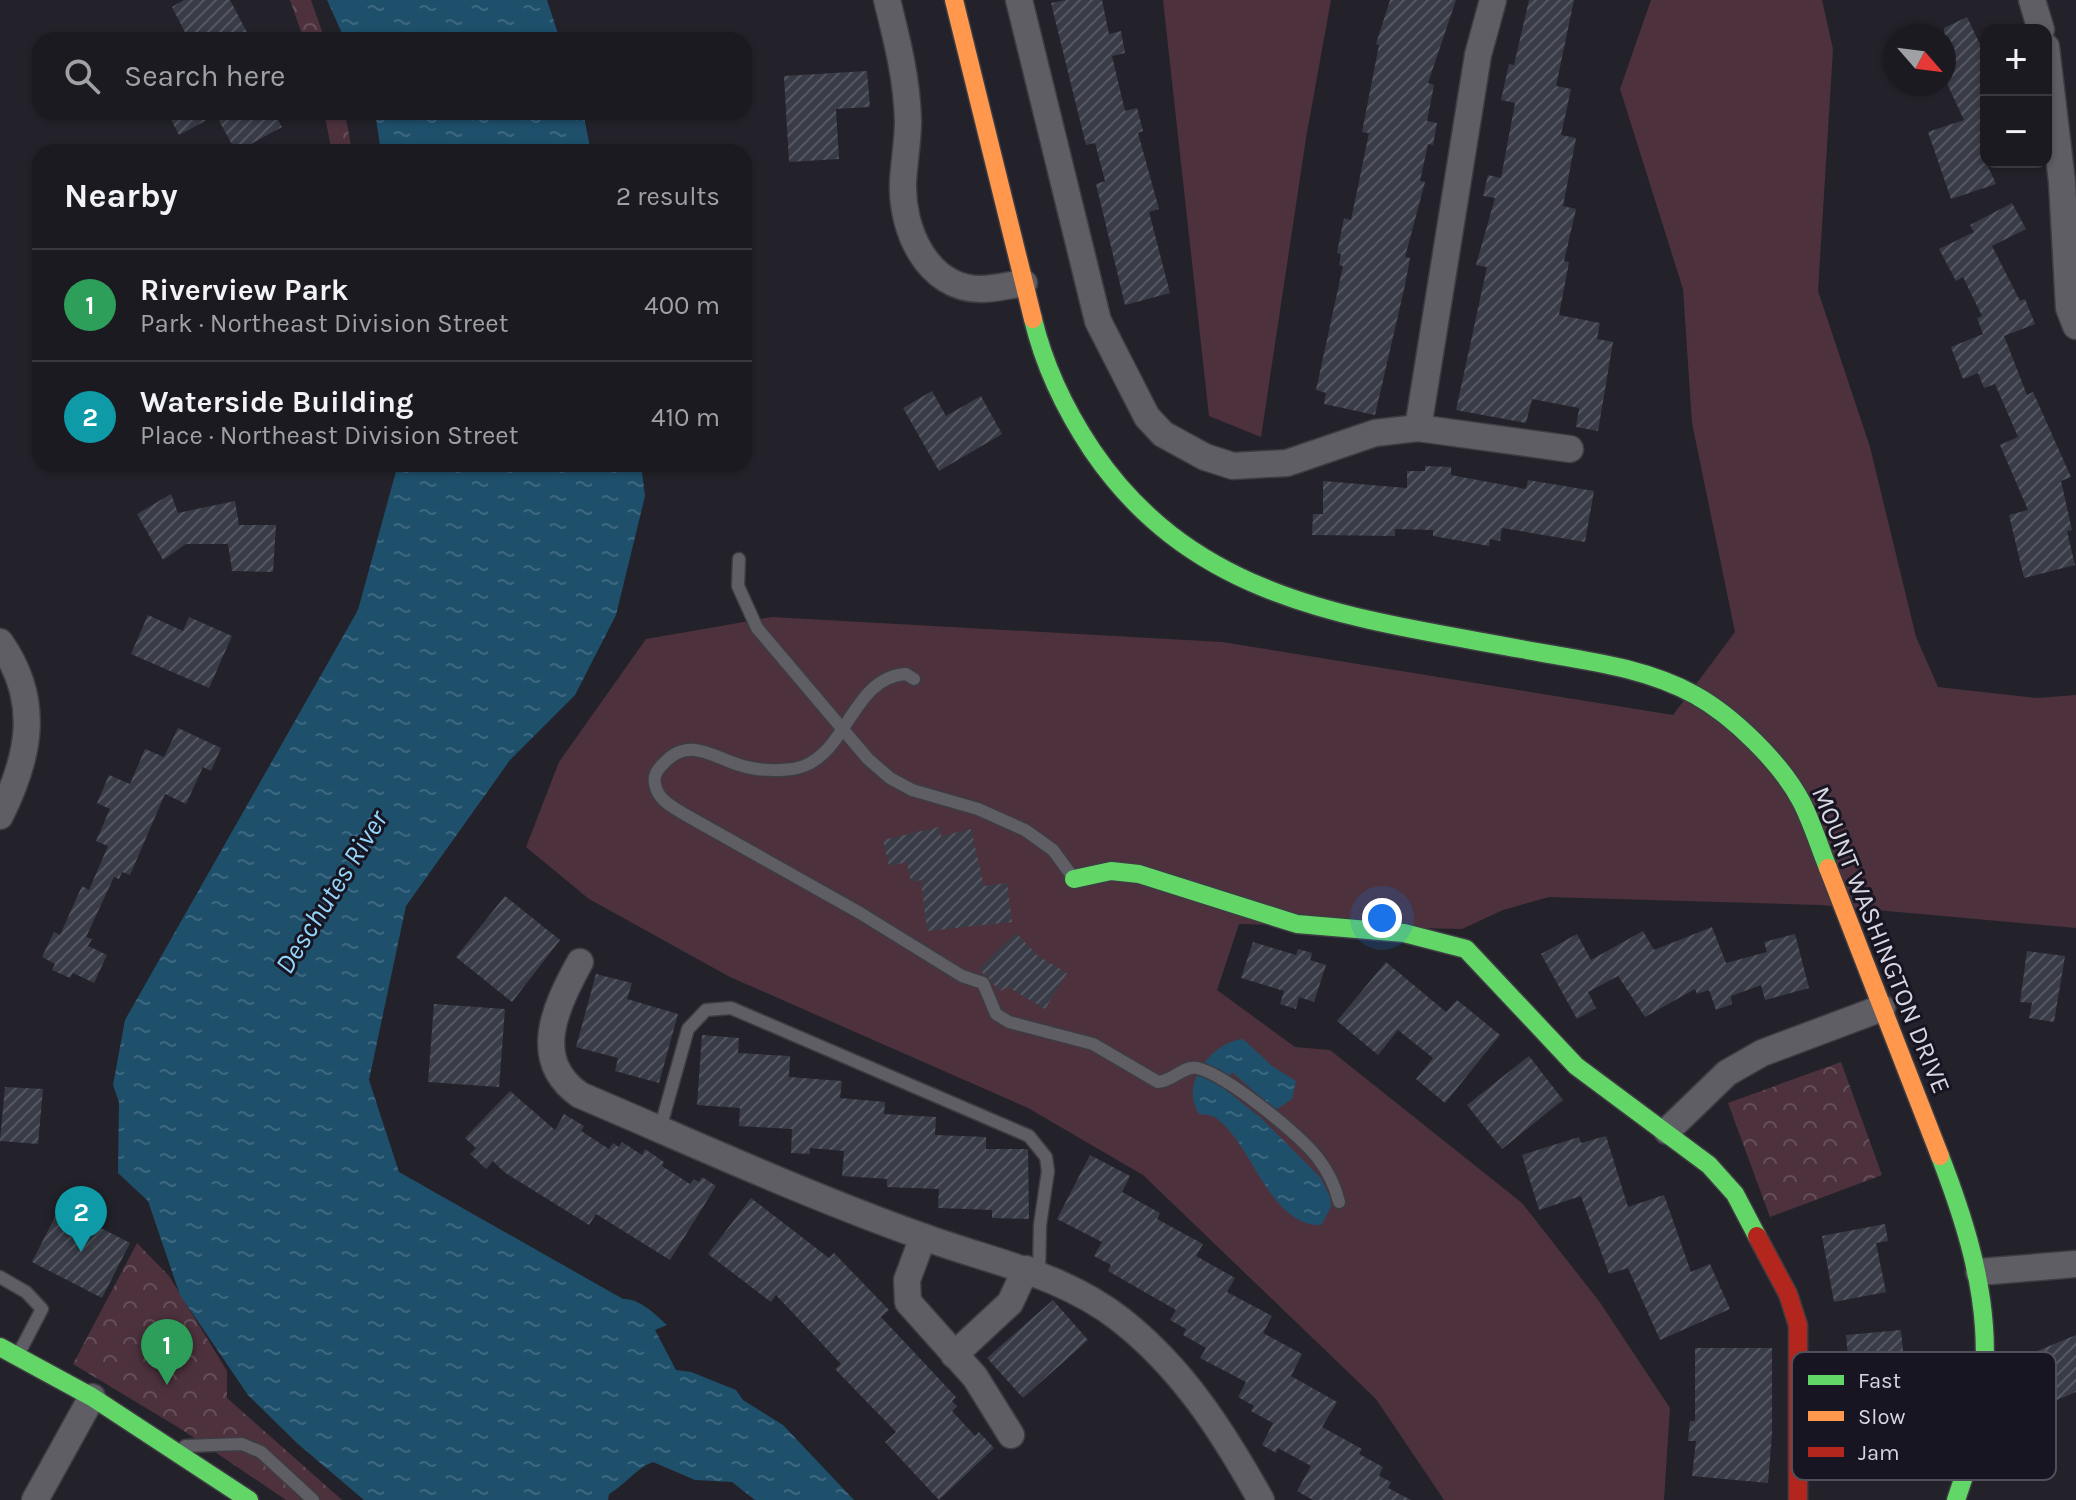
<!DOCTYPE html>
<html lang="en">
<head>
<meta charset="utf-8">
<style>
	body { margin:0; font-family:Karla,sans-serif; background:#27272d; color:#f1f3f6 }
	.controls { position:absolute; right:24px; top:24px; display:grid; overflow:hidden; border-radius:16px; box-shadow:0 2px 6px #0004 }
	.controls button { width:72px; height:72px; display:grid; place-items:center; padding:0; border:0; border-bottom:2px solid #38383e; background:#1a1a20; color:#f1f3f6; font:40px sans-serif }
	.compass { position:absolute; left:1884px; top:24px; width:72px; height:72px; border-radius:50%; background:#1a1a20; box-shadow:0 2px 6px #0004; rotate:118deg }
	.you { position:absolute; left:1382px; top:918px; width:28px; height:28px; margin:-20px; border:6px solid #fff; border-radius:50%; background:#1a73e8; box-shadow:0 0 0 12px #1a73e833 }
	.badge { display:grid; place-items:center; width:52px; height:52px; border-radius:50%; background:#0b8043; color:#fff; font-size:26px; font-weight:700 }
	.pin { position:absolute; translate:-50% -66px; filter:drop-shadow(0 2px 4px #0008) }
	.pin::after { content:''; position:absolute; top:42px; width:28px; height:24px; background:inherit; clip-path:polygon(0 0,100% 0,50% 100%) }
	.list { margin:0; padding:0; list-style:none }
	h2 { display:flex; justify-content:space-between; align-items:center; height:104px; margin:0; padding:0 32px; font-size:34px }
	h2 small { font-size:26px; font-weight:400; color:#9fa1a5 }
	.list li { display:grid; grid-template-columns:52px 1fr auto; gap:24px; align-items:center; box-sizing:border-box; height:112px; padding:0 32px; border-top:2px solid #38383e }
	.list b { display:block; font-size:30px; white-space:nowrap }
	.list p { margin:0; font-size:26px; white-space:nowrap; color:#9fa1a5 }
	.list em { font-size:26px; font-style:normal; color:#9fa1a5 }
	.icon { flex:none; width:44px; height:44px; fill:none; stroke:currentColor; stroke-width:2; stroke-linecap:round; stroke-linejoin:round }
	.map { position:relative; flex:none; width:2076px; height:1500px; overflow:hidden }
	.search { position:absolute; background:#1a1a20; box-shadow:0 2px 6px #0004; left:32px; top:32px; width:720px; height:88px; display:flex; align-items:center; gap:20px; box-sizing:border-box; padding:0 28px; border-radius:24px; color:#9fa1a5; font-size:30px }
	.panel { position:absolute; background:#1a1a20; box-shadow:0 2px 6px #0004; left:32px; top:144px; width:720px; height:328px; border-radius:24px }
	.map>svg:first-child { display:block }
	.grass { fill:#4d323d }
	.park { fill:url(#park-crowns) }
	.water { fill:url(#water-ripples) }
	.building { fill:url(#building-hatch) }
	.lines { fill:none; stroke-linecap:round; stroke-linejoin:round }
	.lane-casing { stroke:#3e3c43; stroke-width:15 }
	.street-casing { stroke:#3e3c43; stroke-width:29 }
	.fast-casing { stroke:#3e3c43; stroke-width:21 }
	.slow-casing { stroke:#3e3c43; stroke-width:21 }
	.jam-casing { stroke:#3e3c43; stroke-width:21 }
	.lane { stroke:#5e5e64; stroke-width:12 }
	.street { stroke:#5e5e64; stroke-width:26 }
	.fast { stroke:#63d668; stroke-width:18 }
	.slow { stroke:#ff974d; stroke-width:18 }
	.jam { stroke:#b3261e; stroke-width:18 }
	.labels { text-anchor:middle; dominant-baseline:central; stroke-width:6; stroke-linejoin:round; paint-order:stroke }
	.street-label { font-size:26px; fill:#d8d6e0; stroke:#181523 }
	.water-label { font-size:28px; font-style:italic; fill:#94d5fa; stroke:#181523 }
	.key { fill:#181523; stroke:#524f5c; stroke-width:2 }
	.key-label { font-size:22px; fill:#d8d6e0 }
</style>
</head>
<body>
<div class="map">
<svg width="2076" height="1500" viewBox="0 0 2076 1500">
	<defs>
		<pattern id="park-crowns" width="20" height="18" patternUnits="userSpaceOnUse" patternTransform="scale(2)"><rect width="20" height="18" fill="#4d323d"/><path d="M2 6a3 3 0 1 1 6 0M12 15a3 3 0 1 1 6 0" fill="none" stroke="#664f59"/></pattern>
		<pattern id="water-ripples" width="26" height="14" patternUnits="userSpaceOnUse" patternTransform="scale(2)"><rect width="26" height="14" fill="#1e506c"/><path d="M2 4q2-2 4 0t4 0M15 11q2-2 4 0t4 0" fill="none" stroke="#3e6881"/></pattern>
		<pattern id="building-hatch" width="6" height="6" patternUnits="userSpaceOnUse" patternTransform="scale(2)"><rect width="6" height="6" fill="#393c47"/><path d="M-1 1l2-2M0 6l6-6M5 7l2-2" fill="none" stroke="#555761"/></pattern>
	</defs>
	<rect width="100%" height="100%" fill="#23222a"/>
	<g class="grass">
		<polygon points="1163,0 1331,0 1306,138 1261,437 1209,416"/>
		<polygon points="1651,0 1822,0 1833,49 1818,291 1870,447 1916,637 1938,687 2037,698 2076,695 2076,928 1821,905 1549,897 1503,910 1462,929 1239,924 1217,990 1295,1047 1330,1050 1522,1203 1599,1301 1670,1408 1664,1500 1444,1500 1376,1399 1143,1175 1028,1108 730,977 589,899 526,847 559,762 646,639 772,617 1222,642 1673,715 1735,632 1692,423 1683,289 1620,89"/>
	</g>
	<g class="park">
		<polygon points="290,0 311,0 325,40 304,40"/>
		<polygon points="324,112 345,112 352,152 332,152"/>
		<polygon points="1841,1062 1882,1175 1770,1217 1728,1103"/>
		<polygon points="137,1243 169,1276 227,1371 227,1398 342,1500 286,1500 181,1429 73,1364"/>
	</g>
	<g class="water">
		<polygon points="327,0 547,0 560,40 345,40"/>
		<polygon points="375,112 583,112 591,152 381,152"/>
		<path d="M398,464H641L645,496L616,615L575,695L510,760L406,906L369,1080L399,1172L623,1299C639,1298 655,1314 667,1325L655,1330L676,1370L691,1372L736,1390L743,1400L783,1425L854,1500H755L732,1482L695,1480L653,1462C636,1468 625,1485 609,1494L608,1500H364L298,1444L248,1395L180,1295L148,1201L118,1173L119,1102L113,1085L125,1020L358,610Z"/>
		<path d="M1243,1039L1272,1066L1296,1081L1292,1099L1277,1109L1272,1107L1232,1072L1222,1087L1261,1118L1320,1177L1330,1197L1331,1207L1321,1225C1269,1226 1253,1144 1216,1118C1211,1114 1205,1115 1199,1114C1179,1084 1212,1042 1243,1039Z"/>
	</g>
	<g class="building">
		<polygon points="184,0 230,0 251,40 189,40 172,7"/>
		<polygon points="1066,0 1102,0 1109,34 1121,31 1125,53 1112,56 1125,111 1137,108 1143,131 1138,133 1159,209 1149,212 1170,293 1125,305 1096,184 1105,181 1095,143 1086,145 1051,3"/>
		<polygon points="1390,0 1456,0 1428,83 1434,85 1427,121 1437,123 1433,145 1428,144 1420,181 1425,182 1405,257 1410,258 1405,285 1375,415 1324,404 1326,393 1316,390 1343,266 1339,265 1341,254 1337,253 1344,218 1351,220 1369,133 1362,132 1379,45 1376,44"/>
		<polygon points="1529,0 1574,0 1556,86 1571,89 1561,135 1576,138 1563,206 1576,209 1564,261 1569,262 1559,315 1600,323 1597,339 1613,342 1598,431 1576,427 1579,408 1532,399 1526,423 1456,410 1487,267 1476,265 1495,198 1483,196 1488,175 1501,178 1515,103 1501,100 1509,64 1514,65"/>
		<polygon points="1967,17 1986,57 1986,162 1996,184 1951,199 1928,132 1964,120 1944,77 1944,28"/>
		<polygon points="867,71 870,107 836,109 839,159 789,162 784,76"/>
		<polygon points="167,112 274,112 282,127 236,152 216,115 179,135"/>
		<polygon points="2012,203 2026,229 1992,246 2020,301 2025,299 2035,324 2004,336 2027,395 2033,392 2071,477 2061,481 2072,530 2067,531 2075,565 2024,578 2009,515 2028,510 2000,445 2018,437 1995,384 1984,388 1978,373 1963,379 1951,347 1983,334 1977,318 1982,316 1963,277 1956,281 1939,249 1974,232 1970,225"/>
		<polygon points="932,391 946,416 981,396 1002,434 939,471 903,408"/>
		<polygon points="1425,466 1451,467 1451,475 1526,489 1528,480 1594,491 1585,542 1502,528 1500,541 1490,539 1489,546 1433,536 1433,530 1395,529 1395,536 1312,535 1313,514 1323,514 1323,481 1407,488 1407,471 1425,471"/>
		<polygon points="171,494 178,513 235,501 239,525 276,525 273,572 232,571 228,544 186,544 163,560 137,514"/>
		<polygon points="148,615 183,631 189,617 232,636 209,688 131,654"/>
		<polygon points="178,728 221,748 211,771 203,767 186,804 165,794 130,875 122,872 119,879 114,877 86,937 92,939 88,946 107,955 94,983 73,973 70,978 52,970 55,964 42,957 54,932 60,935 82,886 89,890 108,846 96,841 110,809 97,803 109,775 130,784 145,749 164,757"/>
		<polygon points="939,827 941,836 971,829 984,886 1007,883 1012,922 927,931 921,880 911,882 907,862 889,866 883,840"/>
		<polygon points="505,896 560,940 512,1002 456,957"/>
		<polygon points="1712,927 1726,963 1767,952 1764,942 1795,934 1809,988 1765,1000 1761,985 1731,996 1732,1004 1716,1010 1709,990 1697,994 1695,989 1645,1017 1618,976 1588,992 1596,1008 1577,1019 1541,954 1577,934 1591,960 1643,931 1654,950"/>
		<polygon points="1016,933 1038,956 1067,973 1045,1009 1008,987 1000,991 979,969"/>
		<polygon points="1253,942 1296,955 1298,949 1312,953 1310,960 1326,965 1314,1002 1299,997 1296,1009 1280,1004 1284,991 1241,978"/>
		<polygon points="2027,951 2065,956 2054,1022 2029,1018 2032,1003 2020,1002"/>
		<polygon points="1386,962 1446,1012 1457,1000 1500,1035 1445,1103 1416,1079 1433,1058 1398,1030 1378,1055 1337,1021"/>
		<polygon points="596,974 632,983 627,999 678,1014 659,1083 615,1071 618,1058 576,1047"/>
		<polygon points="434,1004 505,1009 499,1087 428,1082"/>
		<polygon points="702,1035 739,1038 738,1053 790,1056 789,1077 842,1081 840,1098 885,1102 884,1114 936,1117 935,1135 986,1137 986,1149 1028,1149 1029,1219 992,1218 992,1210 938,1208 939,1189 887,1187 887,1179 842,1176 844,1151 810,1148 810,1154 791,1153 792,1129 739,1126 740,1108 697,1105"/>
		<polygon points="1529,1056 1563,1100 1502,1149 1467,1105"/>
		<polygon points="5,1087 43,1089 38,1144 0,1141"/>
		<polygon points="510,1091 555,1130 564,1114 584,1126 581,1131 609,1149 613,1143 619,1147 622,1142 642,1155 645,1149 664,1162 662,1166 690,1184 694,1179 699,1182 702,1177 716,1186 670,1260 596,1214 589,1225 504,1172 493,1161 486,1169 470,1154 476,1148 465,1138"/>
		<polygon points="1606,1136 1628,1207 1664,1195 1691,1272 1710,1264 1730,1309 1660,1340 1628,1268 1609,1274 1581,1196 1539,1210 1522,1155 1579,1137 1581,1143"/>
		<polygon points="1090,1155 1130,1176 1122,1192 1160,1213 1157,1219 1203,1244 1196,1256 1235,1278 1227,1292 1272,1316 1263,1333 1302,1354 1291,1376 1337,1402 1322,1427 1362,1449 1359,1454 1383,1467 1379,1476 1391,1482 1388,1488 1411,1500 1313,1500 1297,1491 1311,1466 1278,1448 1276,1453 1262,1445 1273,1423 1251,1411 1254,1406 1238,1397 1246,1382 1200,1358 1206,1348 1183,1335 1186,1329 1170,1320 1176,1310 1108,1271 1111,1265 1094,1256 1102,1242 1057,1219"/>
		<polygon points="751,1198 829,1258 834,1253 889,1310 881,1317 956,1397 952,1401 957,1406 952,1411 975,1436 979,1432 994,1448 939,1500 885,1442 896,1432 835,1369 841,1364 776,1295 771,1302 708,1254"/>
		<polygon points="60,1207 130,1243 102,1298 32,1262"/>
		<polygon points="1885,1224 1888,1241 1876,1243 1886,1292 1834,1302 1822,1236"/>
		<polygon points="1053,1300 1088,1340 1023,1398 987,1358"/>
		<polygon points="1901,1330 1908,1406 1892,1474 1856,1466 1859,1453 1844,1450 1860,1380 1850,1381 1846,1335"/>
		<polygon points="2076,1335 2076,1392 2057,1400 2037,1351"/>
		<polygon points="1695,1348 1772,1348 1772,1434 1768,1483 1692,1476 1696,1441 1688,1441 1690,1421 1695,1421"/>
	</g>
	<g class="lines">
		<defs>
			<g id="lane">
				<polyline points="739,559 738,586 757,628 868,759 890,778 912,790 978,809 1025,830 1053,850 1072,876"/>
				<path d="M914,679L906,674C854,677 848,749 804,766C788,772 759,771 743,766C715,759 690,735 664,763C658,769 653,775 655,784C658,800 671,806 684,814L860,913L962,976L983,983L996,1014L1009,1022L1093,1044L1158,1082C1173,1081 1184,1065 1197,1068C1227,1075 1297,1133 1317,1157C1328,1171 1335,1185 1339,1202"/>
				<polyline points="660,1129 688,1029 706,1010 731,1008 1029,1136 1046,1157 1048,1171 1040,1225 1039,1274"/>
				<polyline points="0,1277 26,1292 42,1309 19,1353"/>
				<polyline points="185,1446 242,1444 261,1452 313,1500"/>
			</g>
			<g id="street">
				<path d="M887,0C897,40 907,79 908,121C908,141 904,162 903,182C901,229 927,289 981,289C995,289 1010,285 1024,283"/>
				<polyline points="1019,0 1098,321 1147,417 1163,434 1205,457 1233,466 1287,463 1375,433 1418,428 1570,449"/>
				<polyline points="2032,0 2041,30"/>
				<polyline points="2046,47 2062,182 2069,308 2076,326"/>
				<polyline points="1418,428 1478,55 1493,0"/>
				<path d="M0,642C41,700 30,756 0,816"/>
				<path d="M580,962C555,1007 530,1060 580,1095C693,1143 806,1195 921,1236C991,1262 1061,1273 1121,1320C1183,1369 1223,1432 1261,1500"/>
				<polyline points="1667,1131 1727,1073 1762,1053 1882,1008"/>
				<polyline points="923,1237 907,1280 908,1302 975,1377 1011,1435"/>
				<polyline points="1979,1272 2076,1264"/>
				<polyline points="954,1355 1010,1303 1026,1269"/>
				<polyline points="35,1500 92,1397"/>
			</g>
			<g id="fast">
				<path d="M1033,319C1044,365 1066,411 1092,450C1195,602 1354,618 1521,649C1579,660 1643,666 1695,695C1733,716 1781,763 1801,801C1812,822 1819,846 1828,868"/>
				<polyline points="1074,879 1111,871 1139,874 1297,924 1404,933 1466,949 1576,1066 1709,1165 1735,1194 1757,1236"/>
				<path d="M1940,1156C1989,1283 2003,1370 1956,1500"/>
				<polyline points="0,1347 92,1397 249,1500"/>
			</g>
			<g id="slow">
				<polyline points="954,0 1033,319"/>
				<polyline points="1828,868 1940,1156"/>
			</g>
			<polyline id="jam" points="1757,1236 1788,1294 1798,1325 1798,1500"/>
		</defs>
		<use href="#lane" class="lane-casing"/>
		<use href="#street" class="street-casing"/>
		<use href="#fast" class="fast-casing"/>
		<use href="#slow" class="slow-casing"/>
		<use href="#jam" class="jam-casing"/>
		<use href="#lane" class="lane"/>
		<use href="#street" class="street"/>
		<use href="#fast" class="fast"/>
		<use href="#slow" class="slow"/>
		<use href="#jam" class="jam"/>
	</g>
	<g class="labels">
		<g class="street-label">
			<text transform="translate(1881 940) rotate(68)">MOUNT WASHINGTON DRIVE</text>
		</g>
		<g class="water-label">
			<text transform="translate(331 892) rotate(-58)">Deschutes River</text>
		</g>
	</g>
	<rect x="1792" y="1352" width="264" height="128" rx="12" class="key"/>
	<rect x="1808" y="1375" width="36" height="10" fill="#63d668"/>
	<rect x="1808" y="1411" width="36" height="10" fill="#ff974d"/>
	<rect x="1808" y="1447" width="36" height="10" fill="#b3261e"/>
	<g class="key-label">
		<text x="1858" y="1388">Fast</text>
		<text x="1858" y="1424">Slow</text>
		<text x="1858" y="1460">Jam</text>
	</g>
</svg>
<div class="controls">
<button>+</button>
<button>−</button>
</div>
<svg class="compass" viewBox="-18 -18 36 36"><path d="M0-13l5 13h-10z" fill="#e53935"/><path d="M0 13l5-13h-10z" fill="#9fa1a5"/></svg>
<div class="you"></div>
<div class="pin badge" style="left:167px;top:1385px;background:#2e9e5b">1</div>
<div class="pin badge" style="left:81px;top:1252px;background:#0f9aa8">2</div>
<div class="search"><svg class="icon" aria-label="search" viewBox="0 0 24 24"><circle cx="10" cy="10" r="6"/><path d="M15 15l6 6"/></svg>Search here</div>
<section class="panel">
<h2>Nearby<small>2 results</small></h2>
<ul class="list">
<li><span class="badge" style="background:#2e9e5b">1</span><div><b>Riverview Park</b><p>Park · Northeast Division Street</p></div><em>400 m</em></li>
<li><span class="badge" style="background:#0f9aa8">2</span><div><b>Waterside Building</b><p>Place · Northeast Division Street</p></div><em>410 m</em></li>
</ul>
</section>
</div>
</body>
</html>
